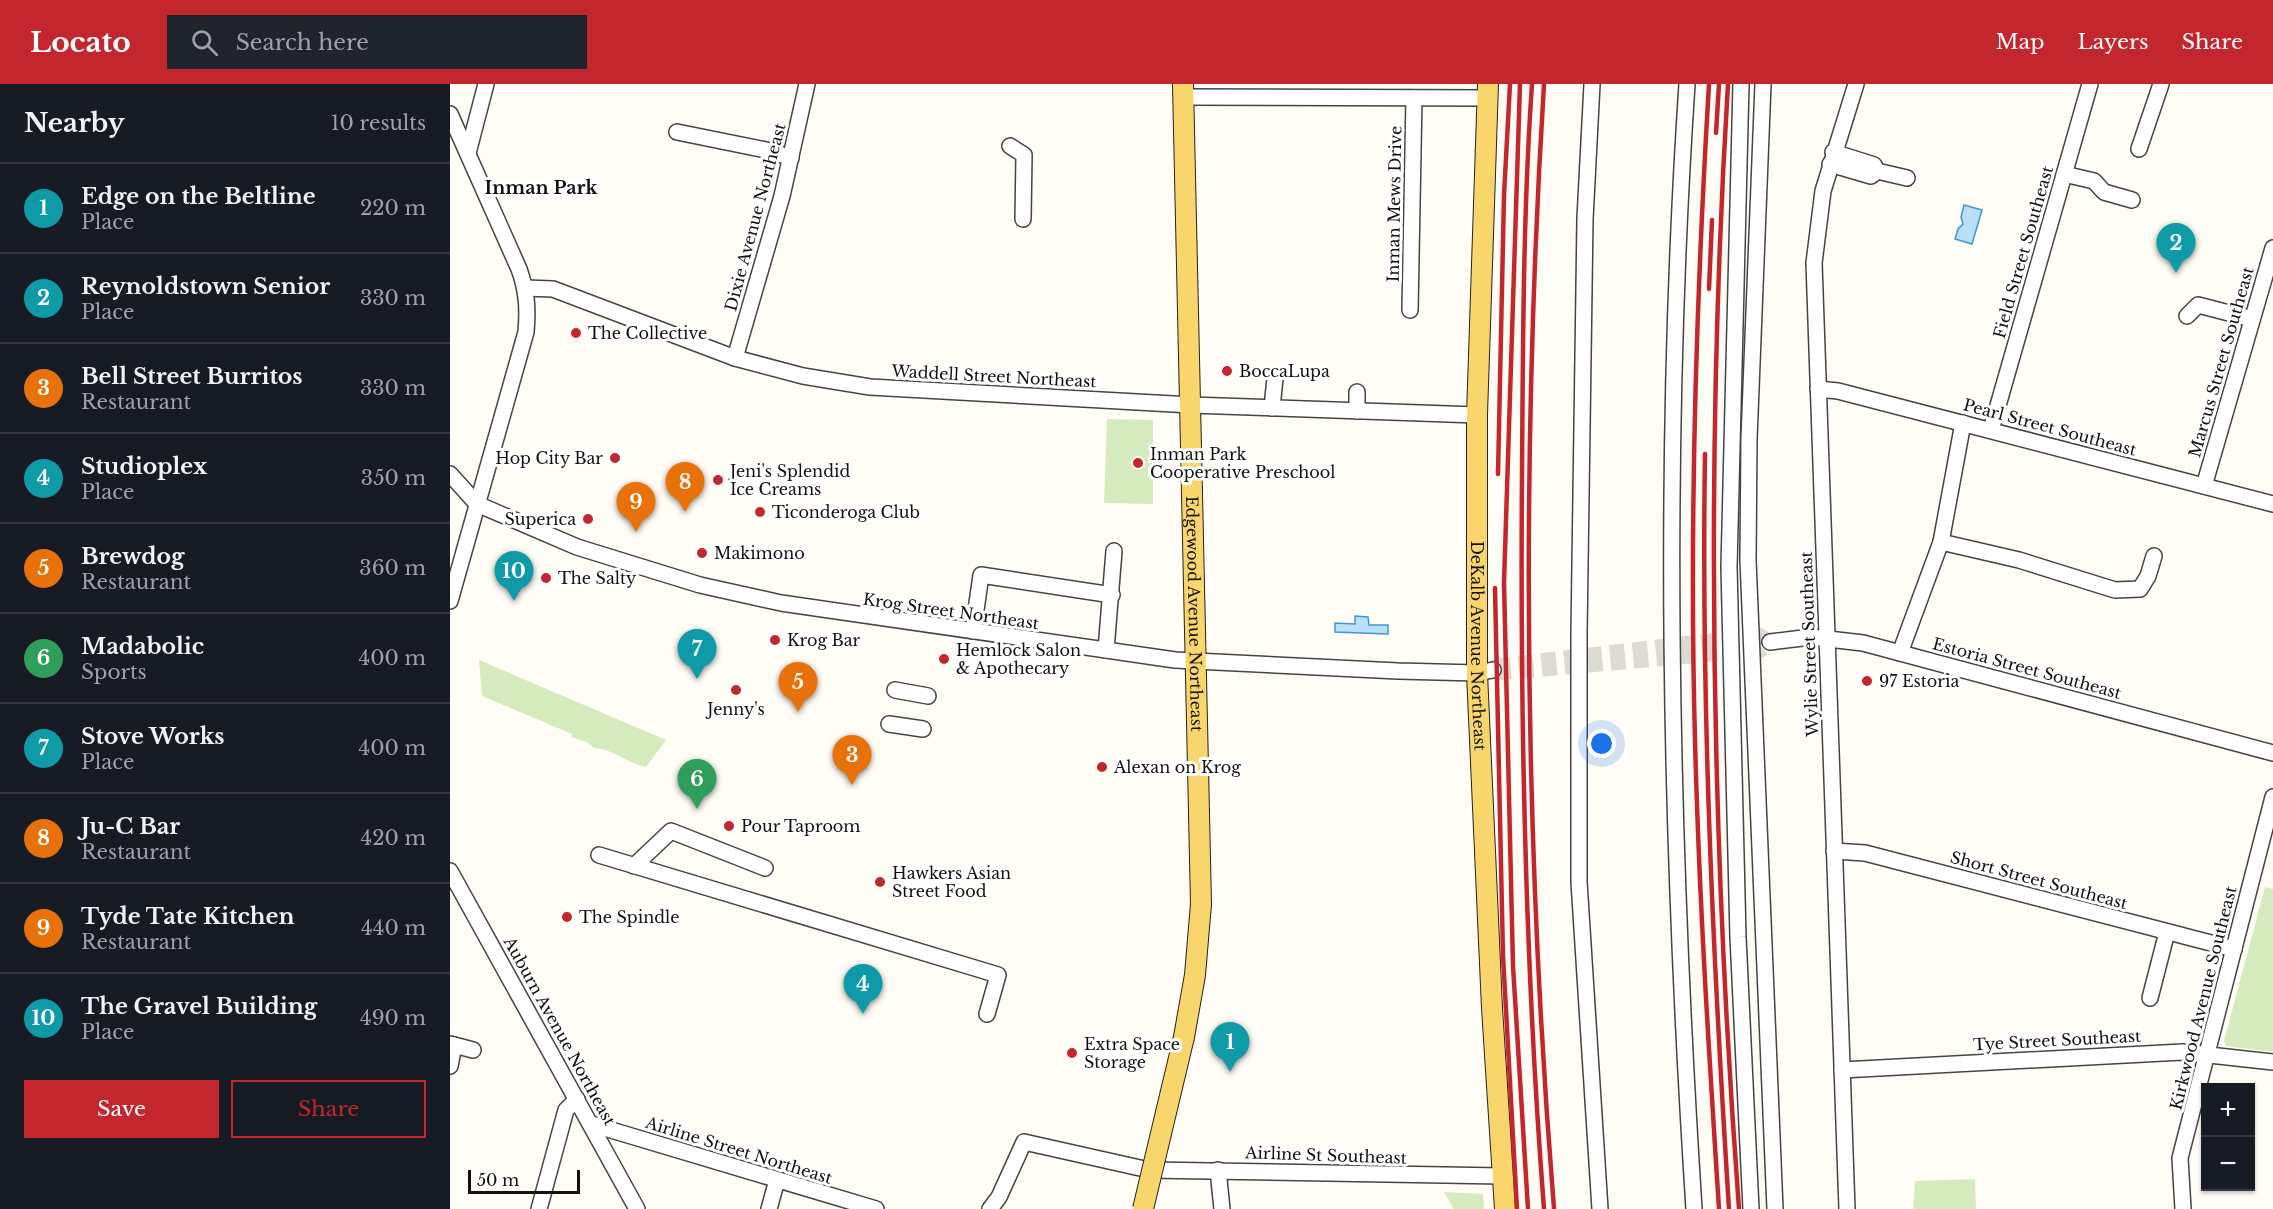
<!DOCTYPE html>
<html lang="en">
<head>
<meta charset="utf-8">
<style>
	body { margin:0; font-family:"Libre Baskerville",serif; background:#20242c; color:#f1f3f6 }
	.controls { position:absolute; right:18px; bottom:18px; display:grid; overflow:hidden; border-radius:0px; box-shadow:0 2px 4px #0004 }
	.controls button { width:54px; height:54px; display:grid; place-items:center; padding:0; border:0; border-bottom:2px solid #363941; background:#171b24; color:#f1f3f6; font:30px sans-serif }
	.scale { position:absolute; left:18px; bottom:15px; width:112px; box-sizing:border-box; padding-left:6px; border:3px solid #111; border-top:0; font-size:16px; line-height:21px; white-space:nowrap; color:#111; -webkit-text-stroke:4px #fff; paint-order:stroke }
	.you { position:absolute; left:1152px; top:660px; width:21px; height:21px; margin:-15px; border:4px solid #fff; border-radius:50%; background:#1a73e8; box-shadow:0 0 0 9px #1a73e833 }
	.badge { display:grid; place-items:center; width:39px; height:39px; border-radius:50%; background:#c4262e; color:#fff; font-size:20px; font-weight:700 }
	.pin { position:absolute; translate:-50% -50px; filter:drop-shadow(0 2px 3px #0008) }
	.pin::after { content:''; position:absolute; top:32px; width:21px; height:18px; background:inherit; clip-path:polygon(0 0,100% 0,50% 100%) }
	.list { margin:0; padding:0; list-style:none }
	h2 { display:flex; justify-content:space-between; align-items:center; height:78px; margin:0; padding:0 24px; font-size:26px }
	h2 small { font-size:20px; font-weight:400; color:#9ea1a6 }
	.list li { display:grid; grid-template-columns:39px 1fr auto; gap:18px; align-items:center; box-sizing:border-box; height:90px; padding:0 24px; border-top:2px solid #363941 }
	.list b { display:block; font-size:22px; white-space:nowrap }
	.list p { margin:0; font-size:20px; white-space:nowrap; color:#9ea1a6 }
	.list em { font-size:20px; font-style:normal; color:#9ea1a6 }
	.actions { display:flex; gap:12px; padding:18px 24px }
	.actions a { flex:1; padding:14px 0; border:2px solid #c4262e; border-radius:0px; text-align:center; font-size:21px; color:#c4262e }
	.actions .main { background:#c4262e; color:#fff }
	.icon { flex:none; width:33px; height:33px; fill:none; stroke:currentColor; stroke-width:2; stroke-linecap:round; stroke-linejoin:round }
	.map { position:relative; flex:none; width:1823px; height:1125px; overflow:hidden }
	header { display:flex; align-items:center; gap:36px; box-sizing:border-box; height:84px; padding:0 30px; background:#c4262e; color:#fff }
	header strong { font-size:28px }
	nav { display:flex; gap:33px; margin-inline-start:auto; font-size:21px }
	.search { width:420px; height:54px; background:#20242c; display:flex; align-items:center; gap:15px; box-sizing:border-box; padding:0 21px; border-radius:0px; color:#9ea1a6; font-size:22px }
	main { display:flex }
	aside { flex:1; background:#171b24 }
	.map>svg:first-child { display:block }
	.green { fill:#d5ebbd }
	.water { fill:#b9e0f7; stroke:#3f96cf; stroke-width:1.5 }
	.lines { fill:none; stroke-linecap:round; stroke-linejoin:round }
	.minor-tunnel { stroke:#dbdad3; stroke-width:15; stroke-dasharray:15 8; stroke-linecap:butt }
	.minor-casing { stroke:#444; stroke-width:18 }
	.major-casing { stroke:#222; stroke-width:22 }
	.minor { stroke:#fff; stroke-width:15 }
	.major { stroke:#f9d66b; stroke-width:20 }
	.rail { stroke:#c4262e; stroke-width:4.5 }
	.major-bridge-casing { stroke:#222; stroke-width:22; stroke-linecap:butt }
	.major-bridge { stroke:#f9d66b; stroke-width:20 }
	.poi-dot { fill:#c4262e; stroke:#fff; stroke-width:2 }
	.labels { text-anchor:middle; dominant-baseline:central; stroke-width:6; stroke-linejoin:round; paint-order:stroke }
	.street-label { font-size:16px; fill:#111; stroke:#fff }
	.poi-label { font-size:16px; fill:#111; stroke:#fff; text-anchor:start }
	.neighbourhood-label { font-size:18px; font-weight:bold; fill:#111; stroke:#fff }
</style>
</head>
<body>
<header>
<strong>Locato</strong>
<div class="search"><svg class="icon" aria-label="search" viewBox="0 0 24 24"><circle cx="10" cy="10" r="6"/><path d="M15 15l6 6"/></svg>Search here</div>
<nav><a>Map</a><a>Layers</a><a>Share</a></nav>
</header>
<main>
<aside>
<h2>Nearby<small>10 results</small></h2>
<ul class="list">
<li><span class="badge" style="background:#0f9aa8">1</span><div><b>Edge on the Beltline</b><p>Place</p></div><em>220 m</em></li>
<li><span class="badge" style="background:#0f9aa8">2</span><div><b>Reynoldstown Senior</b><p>Place</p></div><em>330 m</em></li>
<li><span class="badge" style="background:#e8710a">3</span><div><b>Bell Street Burritos</b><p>Restaurant</p></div><em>330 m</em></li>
<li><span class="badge" style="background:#0f9aa8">4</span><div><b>Studioplex</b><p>Place</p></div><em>350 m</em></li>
<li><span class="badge" style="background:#e8710a">5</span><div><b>Brewdog</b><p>Restaurant</p></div><em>360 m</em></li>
<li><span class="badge" style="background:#2e9e5b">6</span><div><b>Madabolic</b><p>Sports</p></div><em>400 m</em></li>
<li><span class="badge" style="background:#0f9aa8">7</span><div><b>Stove Works</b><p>Place</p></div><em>400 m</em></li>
<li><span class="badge" style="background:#e8710a">8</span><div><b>Ju-C Bar</b><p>Restaurant</p></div><em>420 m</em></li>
<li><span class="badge" style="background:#e8710a">9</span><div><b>Tyde Tate Kitchen</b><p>Restaurant</p></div><em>440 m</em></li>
<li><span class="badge" style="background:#0f9aa8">10</span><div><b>The Gravel Building</b><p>Place</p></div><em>490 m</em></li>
</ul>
<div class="actions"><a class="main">Save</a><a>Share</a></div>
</aside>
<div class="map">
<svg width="1823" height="1125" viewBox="0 0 1823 1125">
	<rect width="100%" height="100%" fill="#fffdf5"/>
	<g class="green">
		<polygon points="657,335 703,336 703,420 654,419"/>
		<path d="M29,576L216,656L196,683C176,679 164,665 144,664L137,658L121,653L122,650L32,612Z"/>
		<polygon points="1815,803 1823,805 1823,968 1776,962 1774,957"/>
		<polygon points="1525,1095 1526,1125 1463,1125 1465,1097"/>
		<polygon points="994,1108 1033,1110 1034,1125 1004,1125"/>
	</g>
	<g class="water">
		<polygon points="1514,121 1532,126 1522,160 1505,155 1508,145 1513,140 1511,133"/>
		<polygon points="905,532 918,533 919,541 938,541 938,550 885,548 885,539 905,540"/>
	</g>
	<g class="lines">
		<polygon class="minor-tunnel" points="1309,551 1320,558 1311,566 1048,589 1043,586 1047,582"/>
		<defs>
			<g id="minor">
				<polyline points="1142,0 1135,135 1129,549 1129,798 1150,1125"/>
				<path d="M1237,0C1212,375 1220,750 1244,1125"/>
				<polyline points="1291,0 1279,483 1288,853 1301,1125"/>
				<polyline points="1313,0 1299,355 1298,476 1325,1125"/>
				<polyline points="733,13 1037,14"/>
				<path d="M0,30L69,185C77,207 78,225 76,248L0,517"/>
				<polyline points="227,48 321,67 341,74"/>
				<polyline points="560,62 574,71 573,135"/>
				<polyline points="1689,65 1711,0"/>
				<polyline points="1383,68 1424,81 1427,87 1457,94"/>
				<polyline points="18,69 36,0"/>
				<polyline points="1380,80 1421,92 1427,87"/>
				<polyline points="1614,90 1644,97 1654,108 1682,116"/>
				<polyline points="75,204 103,205 285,274 353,292 420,303 741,321 1027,331"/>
				<polyline points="960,226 964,14"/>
				<polyline points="1737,232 1748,221 1802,235"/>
				<polyline points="285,274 332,112 357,0"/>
				<polyline points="1368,305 1388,307 1823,420"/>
				<polyline points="822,324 825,294"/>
				<polyline points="907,327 907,308"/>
				<polyline points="1541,346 1640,0"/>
				<polyline points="0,390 27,420 127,463 250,501 331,519 725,576 948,587 1027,589 1043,586"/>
				<polyline points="1754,402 1823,164"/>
				<polyline points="1491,458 1569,476 1665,506 1690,505 1698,492 1704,472"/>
				<polyline points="523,547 531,491 662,511"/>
				<polyline points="1320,558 1361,553 1413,559 1823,669"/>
				<polyline points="656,566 664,467"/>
				<polyline points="1450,569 1491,458 1513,339"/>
				<polyline points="445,606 478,612"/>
				<polyline points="439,640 473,645"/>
				<polyline points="1384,767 1415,769 1784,865"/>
				<polyline points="149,771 548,891 537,930"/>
				<polyline points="184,782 221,747 315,784"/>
				<polyline points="0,787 187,1125"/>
				<polyline points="1700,914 1717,848"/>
				<polyline points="0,960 4,961 0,982"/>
				<polyline points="4,961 23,966"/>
				<polyline points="1392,986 1732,968 1823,978"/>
				<polyline points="141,1040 426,1125"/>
				<polyline points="768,1086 772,1125"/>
				<polyline points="89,1125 116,1026 127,1015"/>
				<polyline points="319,1125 327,1096"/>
				<polyline points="540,1125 549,1113 574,1058 699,1086 1052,1092"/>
				<polyline points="1397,1125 1364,179 1373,107 1406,0"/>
				<polyline points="1733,1125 1730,1074 1823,713"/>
			</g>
			<g id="major">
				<path id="s1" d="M733,0L751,820L745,891L734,953"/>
				<path id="s2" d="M1038,0L1027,331V589L1042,924L1055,1125"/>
			</g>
		</defs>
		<use href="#minor" class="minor-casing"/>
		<use href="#major" class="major-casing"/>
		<use href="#minor" class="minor"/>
		<use href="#major" class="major"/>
		<g class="rail">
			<polyline points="1070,0 1054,499 1063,882 1078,1125"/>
			<path d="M1082,0C1073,130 1073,260 1072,390C1070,636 1075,880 1094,1125"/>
			<path d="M1094,0C1071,374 1074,752 1104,1125"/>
			<path d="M1259,0C1246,218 1239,437 1245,656C1249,813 1259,969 1269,1125"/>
			<path d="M1278,0C1255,375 1261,751 1289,1125"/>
			<polyline points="1266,49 1269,0"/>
			<polyline points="1259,205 1262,136"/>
			<path d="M1255,370C1251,622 1263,873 1279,1125"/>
			<polyline points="1048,390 1054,111 1060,0"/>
			<polyline points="1045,504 1053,872 1067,1125"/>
		</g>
		<defs>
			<polyline id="major-bridge" points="693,1125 734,953"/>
		</defs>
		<use href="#major-bridge" class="major-bridge-casing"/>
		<use href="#major-bridge" class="major-bridge"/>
	</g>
	<g class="poi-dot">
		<circle cx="126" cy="249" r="6"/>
		<circle cx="777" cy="287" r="6"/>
		<circle cx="165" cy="374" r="6"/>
		<circle cx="688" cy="379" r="6"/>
		<circle cx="268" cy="396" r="6"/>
		<circle cx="310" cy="428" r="6"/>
		<circle cx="138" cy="435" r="6"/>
		<circle cx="252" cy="469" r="6"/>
		<circle cx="96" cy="494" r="6"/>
		<circle cx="325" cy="556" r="6"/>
		<circle cx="494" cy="575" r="6"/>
		<circle cx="1417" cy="597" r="6"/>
		<circle cx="286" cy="606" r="6"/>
		<circle cx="652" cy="683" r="6"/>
		<circle cx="279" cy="742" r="6"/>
		<circle cx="430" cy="798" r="6"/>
		<circle cx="117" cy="833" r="6"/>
		<circle cx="622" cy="969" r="6"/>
	</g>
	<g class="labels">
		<g class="street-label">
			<text transform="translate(944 120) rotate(-89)">Inman Mews Drive</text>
			<text transform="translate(305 133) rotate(-75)">Dixie Avenue Northeast</text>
			<text transform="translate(1573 168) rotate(-74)">Field Street Southeast</text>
			<text transform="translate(1771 278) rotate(-74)">Marcus Street Southeast</text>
			<text transform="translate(544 292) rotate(3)">Waddell Street Northeast</text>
			<text transform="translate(1600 343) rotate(15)">Pearl Street Southeast</text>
			<text transform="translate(501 527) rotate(8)">Krog Street Northeast</text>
			<text stroke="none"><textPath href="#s1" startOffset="530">Edgewood Avenue Northeast</textPath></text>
			<text transform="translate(1359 560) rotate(-92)">Wylie Street Southeast</text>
			<text stroke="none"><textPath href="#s2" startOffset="562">DeKalb Avenue Northeast</textPath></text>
			<text transform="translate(1577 584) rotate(15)">Estoria Street Southeast</text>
			<text transform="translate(1589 796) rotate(15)">Short Street Southeast</text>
			<text transform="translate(1753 914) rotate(-76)">Kirkwood Avenue Southeast</text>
			<text transform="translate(110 947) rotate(61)">Auburn Avenue Northeast</text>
			<text transform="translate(1607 956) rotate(-3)">Tye Street Southeast</text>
			<text transform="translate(289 1066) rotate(17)">Airline Street Northeast</text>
			<text transform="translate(876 1071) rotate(2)">Airline St Southeast</text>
		</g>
		<g class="poi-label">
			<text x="138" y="249">The Collective</text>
			<text x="789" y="287">BoccaLupa</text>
			<text x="700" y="370">Inman Park<tspan x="700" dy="18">Cooperative Preschool</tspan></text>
			<text x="153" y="374" text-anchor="end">Hop City Bar</text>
			<text x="280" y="387">Jeni's Splendid<tspan x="280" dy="18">Ice Creams</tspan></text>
			<text x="322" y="428">Ticonderoga Club</text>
			<text x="126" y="435" text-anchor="end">Superica</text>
			<text x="264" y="469">Makimono</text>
			<text x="108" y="494">The Salty</text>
			<text x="337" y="556">Krog Bar</text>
			<text x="506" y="566">Hemlock Salon<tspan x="506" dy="18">&amp; Apothecary</tspan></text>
			<text x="1429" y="597">97 Estoria</text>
			<text x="286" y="625" text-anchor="middle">Jenny's</text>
			<text x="664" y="683">Alexan on Krog</text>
			<text x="291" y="742">Pour Taproom</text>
			<text x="442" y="789">Hawkers Asian<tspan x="442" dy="18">Street Food</tspan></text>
			<text x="129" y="833">The Spindle</text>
			<text x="634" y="960">Extra Space<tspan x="634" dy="18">Storage</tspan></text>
		</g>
		<g class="neighbourhood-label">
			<text x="91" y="104">Inman Park</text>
		</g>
	</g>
</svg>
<div class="controls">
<button>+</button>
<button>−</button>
</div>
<div class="scale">50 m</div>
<div class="you"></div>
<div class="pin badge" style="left:780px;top:988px;background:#0f9aa8">1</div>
<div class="pin badge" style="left:1726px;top:189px;background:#0f9aa8">2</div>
<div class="pin badge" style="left:402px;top:701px;background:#e8710a">3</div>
<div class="pin badge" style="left:413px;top:930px;background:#0f9aa8">4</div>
<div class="pin badge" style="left:348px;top:628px;background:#e8710a">5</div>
<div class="pin badge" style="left:247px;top:725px;background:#2e9e5b">6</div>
<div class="pin badge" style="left:247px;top:595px;background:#0f9aa8">7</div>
<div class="pin badge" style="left:235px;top:428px;background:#e8710a">8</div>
<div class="pin badge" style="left:186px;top:448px;background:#e8710a">9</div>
<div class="pin badge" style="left:64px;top:517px;background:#0f9aa8">10</div>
</div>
</main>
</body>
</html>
